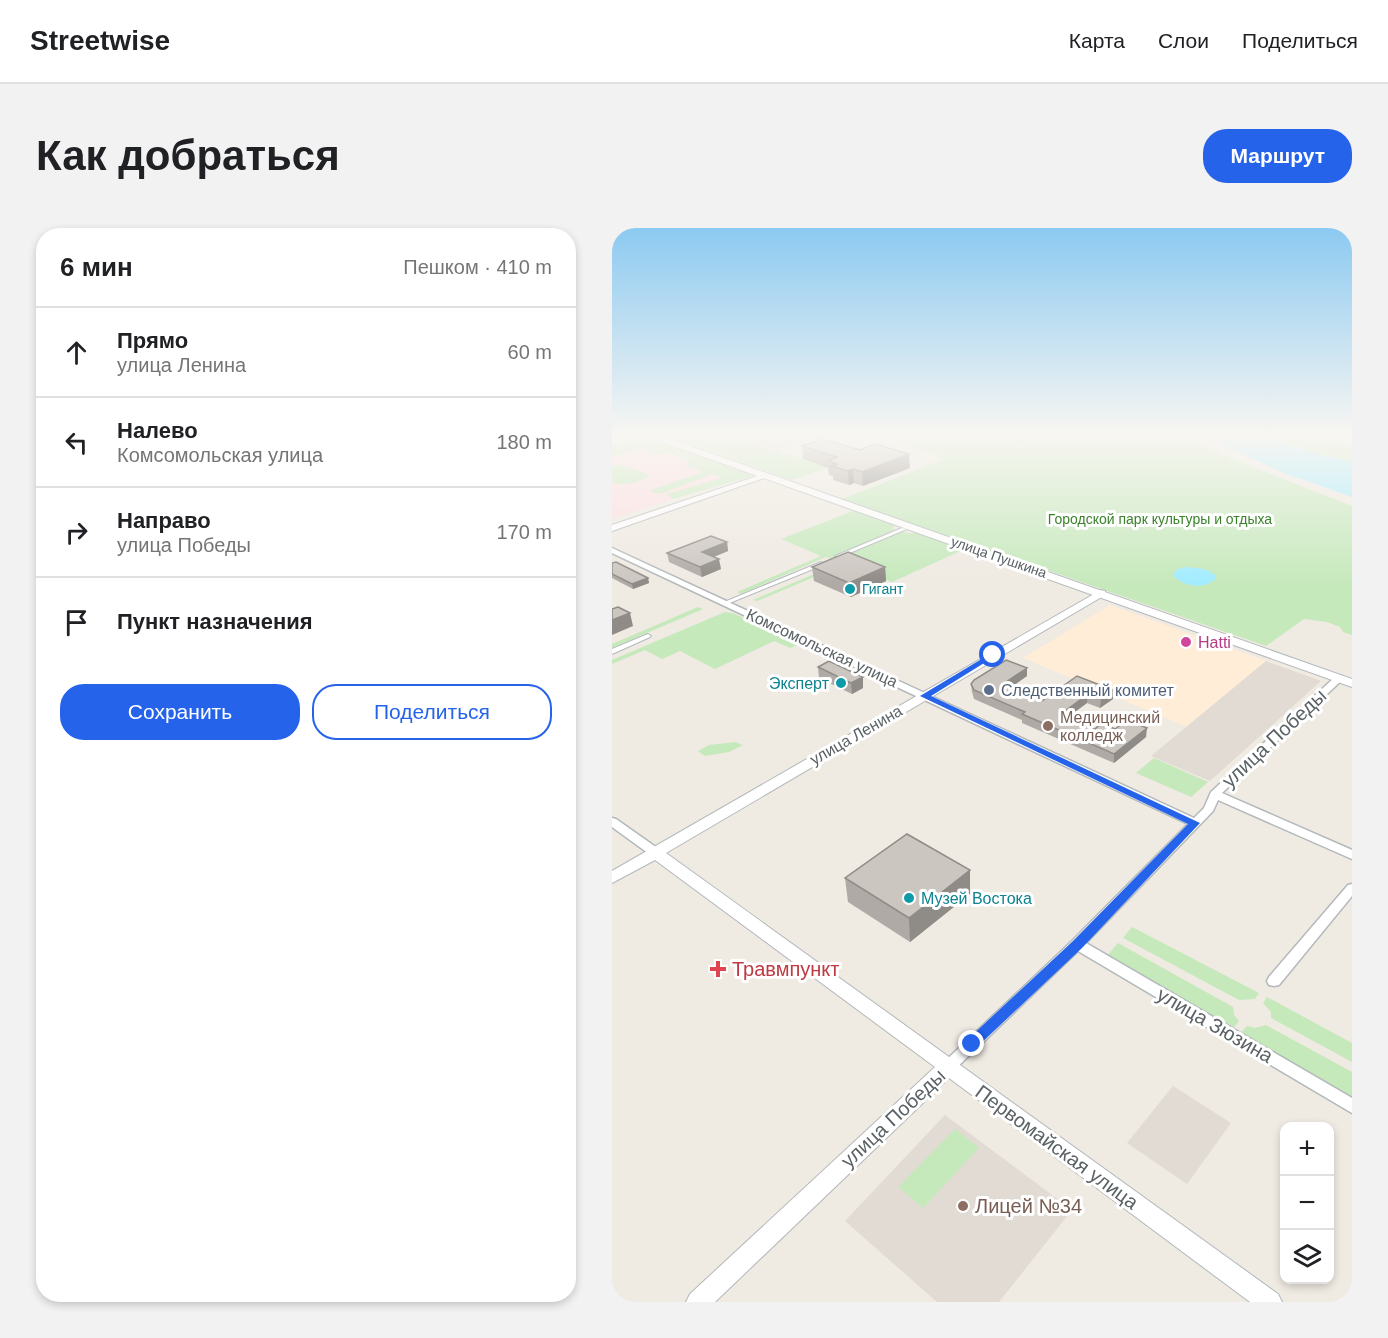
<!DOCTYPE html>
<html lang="ru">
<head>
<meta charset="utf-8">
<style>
	body { margin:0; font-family:Arial,sans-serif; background:#f2f2f2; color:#202124 }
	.controls { position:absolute; right:18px; bottom:18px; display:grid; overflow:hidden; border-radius:12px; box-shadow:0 3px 9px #0003 }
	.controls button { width:54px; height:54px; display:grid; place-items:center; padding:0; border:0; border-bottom:2px solid #e0e0e0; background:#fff; color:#202124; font:30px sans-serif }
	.stop { position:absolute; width:18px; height:18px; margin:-14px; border:4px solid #2563eb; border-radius:50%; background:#fff }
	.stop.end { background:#2563eb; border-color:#fff; box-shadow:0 2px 6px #0008 }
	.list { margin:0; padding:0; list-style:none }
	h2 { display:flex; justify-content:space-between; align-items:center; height:78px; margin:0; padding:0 24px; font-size:26px }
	h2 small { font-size:20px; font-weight:400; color:#757577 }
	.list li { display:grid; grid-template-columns:39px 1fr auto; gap:18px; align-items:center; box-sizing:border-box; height:90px; padding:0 24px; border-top:2px solid #e0e0e0 }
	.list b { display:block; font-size:22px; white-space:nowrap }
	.list p { margin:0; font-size:20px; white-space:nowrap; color:#757577 }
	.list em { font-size:20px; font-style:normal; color:#757577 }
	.actions { display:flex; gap:12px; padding:18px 24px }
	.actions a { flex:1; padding:14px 0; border:2px solid #2563eb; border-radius:24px; text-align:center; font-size:21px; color:#2563eb }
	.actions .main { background:#2563eb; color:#fff }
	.icon { flex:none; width:33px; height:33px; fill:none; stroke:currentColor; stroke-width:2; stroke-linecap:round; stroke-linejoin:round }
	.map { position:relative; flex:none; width:740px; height:1074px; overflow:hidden; border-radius:24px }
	header { display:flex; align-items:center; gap:36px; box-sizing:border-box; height:84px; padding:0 30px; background:#fff; border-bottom:2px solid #e0e0e0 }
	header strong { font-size:28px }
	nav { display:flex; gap:33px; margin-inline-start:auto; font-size:21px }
	.intro { display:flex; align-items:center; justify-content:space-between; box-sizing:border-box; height:144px; padding:0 36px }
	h1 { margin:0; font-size:42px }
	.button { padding:15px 27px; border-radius:24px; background:#2563eb; color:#fff; font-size:21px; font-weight:700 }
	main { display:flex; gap:36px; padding:0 36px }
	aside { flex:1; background:#fff; border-radius:24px; box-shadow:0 3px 9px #0003 }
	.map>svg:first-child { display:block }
	.commercial { fill:#ffedd8 }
	.industrial { fill:#e0dcd7 }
	.education { fill:#e1dbd3 }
	.medical { fill:#fedde1 }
	.green { fill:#c6e9bc }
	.water { fill:#a3ecff }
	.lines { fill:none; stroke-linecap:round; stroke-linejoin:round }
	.pedestrian-casing { stroke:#b3b8bb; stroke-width:2 }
	.minor-casing { stroke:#b3b8bb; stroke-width:3 }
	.tertiary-casing { stroke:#b3b8bb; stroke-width:2 }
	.secondary-casing { stroke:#b4babe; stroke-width:2 }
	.pedestrian { fill:#fff; fill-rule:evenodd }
	.minor { fill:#fff; fill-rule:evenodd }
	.tertiary { fill:#fff; fill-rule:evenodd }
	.secondary { fill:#fff; fill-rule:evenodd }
	.wall { fill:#afaaa6 }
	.shaded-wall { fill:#8f8b87 }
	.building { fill:#ccc6c1; stroke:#8f8b87; stroke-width:1.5 }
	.route { fill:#2563eb }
	.culture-dot { fill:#0f9aa8; stroke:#fff; stroke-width:2 }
	.hotel-dot { fill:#d1479c; stroke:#fff; stroke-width:2 }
	.service-dot { fill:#5c6f8a; stroke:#fff; stroke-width:2 }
	.education-dot { fill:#8d6e63; stroke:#fff; stroke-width:2 }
	.health-dot { fill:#e0444e; stroke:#fff; stroke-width:2 }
	.labels { text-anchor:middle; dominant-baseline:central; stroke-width:6; stroke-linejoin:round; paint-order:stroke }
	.far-park-label { font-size:14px; fill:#3b832b; stroke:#fff }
	.far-street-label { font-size:14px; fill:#5b6265; stroke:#fff }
	.far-culture-label { font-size:14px; fill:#0d838f; stroke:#fff; text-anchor:start }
	.hotel-label { font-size:16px; fill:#b23c85; stroke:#fff; text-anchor:start }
	.street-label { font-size:16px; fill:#5b6265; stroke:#fff }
	.culture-label { font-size:16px; fill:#0d838f; stroke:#fff; text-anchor:end }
	.service-label { font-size:16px; fill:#4e5e75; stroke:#fff; text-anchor:start }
	.education-label { font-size:16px; fill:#785e54; stroke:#fff; text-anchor:start }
	.near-street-label { font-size:20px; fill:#5b6265; stroke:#fff }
	.near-health-label { font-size:20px; fill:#be3a42; stroke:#fff; text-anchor:start }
	.near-education-label { font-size:20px; fill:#785e54; stroke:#fff; text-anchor:start }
</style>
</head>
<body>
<header>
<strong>Streetwise</strong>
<nav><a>Карта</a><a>Слои</a><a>Поделиться</a></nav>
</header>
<div class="intro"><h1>Как добраться</h1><a class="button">Маршрут</a></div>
<main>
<aside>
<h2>6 мин<small>Пешком · 410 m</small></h2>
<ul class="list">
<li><svg class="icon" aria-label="ahead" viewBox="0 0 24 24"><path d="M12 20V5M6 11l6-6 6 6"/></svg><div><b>Прямо</b><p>улица Ленина</p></div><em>60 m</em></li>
<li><svg class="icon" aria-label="left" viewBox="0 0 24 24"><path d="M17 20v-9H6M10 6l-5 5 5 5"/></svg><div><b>Налево</b><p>Комсомольская улица</p></div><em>180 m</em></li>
<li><svg class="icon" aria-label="right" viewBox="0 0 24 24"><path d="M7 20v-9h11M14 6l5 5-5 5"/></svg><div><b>Направо</b><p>улица Победы</p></div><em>170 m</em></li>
<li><svg class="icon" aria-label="arrive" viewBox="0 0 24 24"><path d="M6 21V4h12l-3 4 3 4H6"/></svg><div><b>Пункт назначения</b></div></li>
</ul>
<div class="actions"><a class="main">Сохранить</a><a>Поделиться</a></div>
</aside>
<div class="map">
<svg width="740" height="1074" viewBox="0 0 740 1074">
	<rect width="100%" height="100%" fill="#efeae2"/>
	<polygon class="commercial" points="498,377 654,433 575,499 411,430"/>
	<polygon class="industrial" points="107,205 226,205 166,223"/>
	<g class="education">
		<polygon points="654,433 709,453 598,553 539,528"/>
		<polygon points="561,858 619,895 575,956 515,915"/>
		<polygon points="333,887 460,982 387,1074 325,1074 233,993"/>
	</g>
	<polygon class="medical" points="30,212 133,247 0,291 0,220"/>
	<g class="green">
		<polygon points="46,205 104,205 217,239 180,252"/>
		<polygon points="333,205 566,205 616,229 740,278 740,407 731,404 728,399 715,394 692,391 654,418 230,271 330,232 327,227 292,217"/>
		<path d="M661,205H706L740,218V234C718,228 676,222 661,205Z"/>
		<polygon points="37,210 137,245 140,248 61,271 55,266 110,250 100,246 52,265 42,265 39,262 91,244 73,237 80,233 57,225 42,226 26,221 0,228 0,218"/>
		<path d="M10,237L35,246L37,248C27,254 12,259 0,254V238Z"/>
		<polygon points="241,283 282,297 281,301 296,305 307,305 353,321 280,354 233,336 145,373 141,372 228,335 214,329 129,366 125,364 209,328 169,311"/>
		<polygon points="86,379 91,381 0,420 0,416"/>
		<polygon points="113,384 121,385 188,416 178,420 162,413 103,441 68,423 50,431 33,422 0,436 0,432"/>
		<polygon points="123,514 131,517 117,524 93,528 86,523 97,517"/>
		<polygon points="542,530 596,554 579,569 524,545"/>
		<polygon points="520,699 647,765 643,771 627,772 511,710"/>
		<polygon points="506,715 621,779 622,787 627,793 620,802 494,729"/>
		<polygon points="655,769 740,815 740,834 659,790 659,784 651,775"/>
		<polygon points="654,797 740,844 740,871 628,806 635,798 643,800"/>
		<polygon points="343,901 367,920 311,980 286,959"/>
	</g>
	<g class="water">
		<path d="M583,205H660C673,222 720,228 740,234V269L672,245Z"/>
		<path d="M573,339L593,341L603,347L604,350C594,362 570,359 561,347L564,342Z"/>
	</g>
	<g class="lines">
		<defs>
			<g id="pedestrian">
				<polygon points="290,300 295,301 228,329 223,328"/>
				<polygon points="209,334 212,336 211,337 115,376 111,376 110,375"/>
				<polygon points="36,406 39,408 38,409 0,426 0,421"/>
			</g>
			<g id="minor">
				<polygon points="0,320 582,590 592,580 599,564 724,448 730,448 732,450 730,452 610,565 740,622 740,631 606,572 601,583 474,715 740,870 740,885 466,723 340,844 335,846 330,844 327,840 330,836 460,713 576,596 0,325"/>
				<polygon points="0,590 4,591 48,622 50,625 48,628 40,628 0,599"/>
				<polygon points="740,656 740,668 667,757 662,758 657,757 655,753 657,749 736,657"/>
			</g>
			<g id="tertiary">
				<polygon points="151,246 158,248 0,303 0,297"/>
				<polygon points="489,362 493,363 493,367 54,625 666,1066 670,1074 638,1074 337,850 103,1074 74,1074 78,1066 323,839 43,632 0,655 0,643"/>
			</g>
			<polygon id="secondary" points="25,205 41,205 740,451 740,459 33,208 0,217 0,212"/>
		</defs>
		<use href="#pedestrian" class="pedestrian-casing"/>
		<use href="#minor" class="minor-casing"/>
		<use href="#tertiary" class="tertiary-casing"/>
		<use href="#secondary" class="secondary-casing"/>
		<use href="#pedestrian" class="pedestrian"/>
		<use href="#minor" class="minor"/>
		<use href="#tertiary" class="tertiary"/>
		<use href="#secondary" class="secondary"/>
	</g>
	<g class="wall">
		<polygon points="190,218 298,240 251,258 242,255 237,257 221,252 221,248 217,247 216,240 191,231"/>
		<polygon points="115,314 116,323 102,329 109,341 90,349 57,334 55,325"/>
		<polygon points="0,335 36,350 37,355 21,361 0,350"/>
		<polygon points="200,339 273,339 274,353 239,369 202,353"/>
		<polygon points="206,439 251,460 240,466 207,450"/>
		<polygon points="415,448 399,459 430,473 465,448 501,471 488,480 475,475 456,489 483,501 503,501 534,509 502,535 410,495 410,492 362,471 360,464 359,456"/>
		<polygon points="233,650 358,666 298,714 236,674"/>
	</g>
	<g class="shaded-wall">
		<polygon points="297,226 298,240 251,258 250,244"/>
		<polygon points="241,241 242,255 237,257 236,243"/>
		<polygon points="115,314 116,323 91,333 90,324"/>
		<polygon points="107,331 109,341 90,349 88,339"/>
		<polygon points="273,339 274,353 239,369 237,355"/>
		<polygon points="36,350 37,355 21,361 20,356"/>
		<polygon points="18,385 21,398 0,407 0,392"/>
		<polygon points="415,440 415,448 391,465 391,456"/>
		<polygon points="251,449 251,460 240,466 239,455"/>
		<polygon points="501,462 501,471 488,480 489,471"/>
		<polygon points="476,466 475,475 448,495 449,486"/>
		<polygon points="535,500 534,509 502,535 502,526"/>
		<polygon points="358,642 358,666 298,714 297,690"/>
	</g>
	<g class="building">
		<polygon points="211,211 248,222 263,216 297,226 250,244 241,241 236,243 220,238 225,236 216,233 225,229 190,218"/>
		<polygon points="99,308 115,314 90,324 107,331 88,339 55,325"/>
		<polygon points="236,324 273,339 237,355 200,339"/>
		<polygon points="4,334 36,350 20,356 0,346 0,335"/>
		<polygon points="6,379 18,385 0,392 0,381"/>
		<polygon points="394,432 415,440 391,456 430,473 465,448 501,462 489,471 476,466 449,486 483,501 489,495 503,501 515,492 535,500 502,526 410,486 413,484 362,462 359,456 362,452"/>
		<polygon points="217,433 251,449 239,455 206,439"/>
		<polygon points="295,606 358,642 297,690 233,650"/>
	</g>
	<linearGradient id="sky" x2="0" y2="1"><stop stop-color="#8ccaf1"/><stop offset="0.58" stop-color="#f8f6f2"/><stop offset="1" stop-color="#f8f6f2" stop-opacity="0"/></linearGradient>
	<rect width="740" height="355" fill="url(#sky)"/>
	<polygon class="route" points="378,426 385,427 319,468 588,595 470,720 365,819 355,819 354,816 355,812 461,713 576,596 308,468"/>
	<g class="culture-dot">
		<circle cx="238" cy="361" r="6"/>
		<circle cx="229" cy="455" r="6"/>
		<circle cx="297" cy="670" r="6"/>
	</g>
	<circle class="hotel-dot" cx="574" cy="414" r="6"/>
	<circle class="service-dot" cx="377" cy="462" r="6"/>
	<g class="education-dot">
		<circle cx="436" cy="498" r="6"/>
		<circle cx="351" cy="978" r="6"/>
	</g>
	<path class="health-dot" d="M103 732h6v6h6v6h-6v6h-6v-6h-6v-6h6z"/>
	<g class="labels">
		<g class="far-park-label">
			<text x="548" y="291">Городской парк культуры и отдыха</text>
		</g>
		<g class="far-street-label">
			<text transform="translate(387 329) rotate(19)">улица Пушкина</text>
		</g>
		<g class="far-culture-label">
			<text x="250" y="361">Гигант</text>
		</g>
		<g class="hotel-label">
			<text x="586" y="414">Hatti</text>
		</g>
		<g class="street-label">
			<text transform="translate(210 420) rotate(25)">Комсомольская улица</text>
			<text transform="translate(244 507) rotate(-30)">улица Ленина</text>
		</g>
		<g class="culture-label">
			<text x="217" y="455">Эксперт</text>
			<text x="309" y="670" text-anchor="start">Музей Востока</text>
		</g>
		<g class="service-label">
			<text x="389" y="462">Следственный комитет</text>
		</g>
		<g class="education-label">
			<text x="448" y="489">Медицинский<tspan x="448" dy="18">колледж</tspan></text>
		</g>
		<g class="near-street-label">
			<text transform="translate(662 510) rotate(-43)">улица Победы</text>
			<text transform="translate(603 797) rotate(30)">улица Зюзина</text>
			<text transform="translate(281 890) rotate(-43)">улица Победы</text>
			<text transform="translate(445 919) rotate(36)">Первомайская улица</text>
		</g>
		<g class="near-health-label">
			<text x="120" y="741">Травмпункт</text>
		</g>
		<g class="near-education-label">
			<text x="363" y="978">Лицей №34</text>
		</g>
	</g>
</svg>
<div class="controls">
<button>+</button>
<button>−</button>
<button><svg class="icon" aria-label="layers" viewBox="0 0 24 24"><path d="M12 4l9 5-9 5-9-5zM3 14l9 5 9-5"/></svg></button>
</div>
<div class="stop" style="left:381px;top:427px"></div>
<div class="stop end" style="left:360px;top:816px"></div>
</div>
</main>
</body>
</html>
